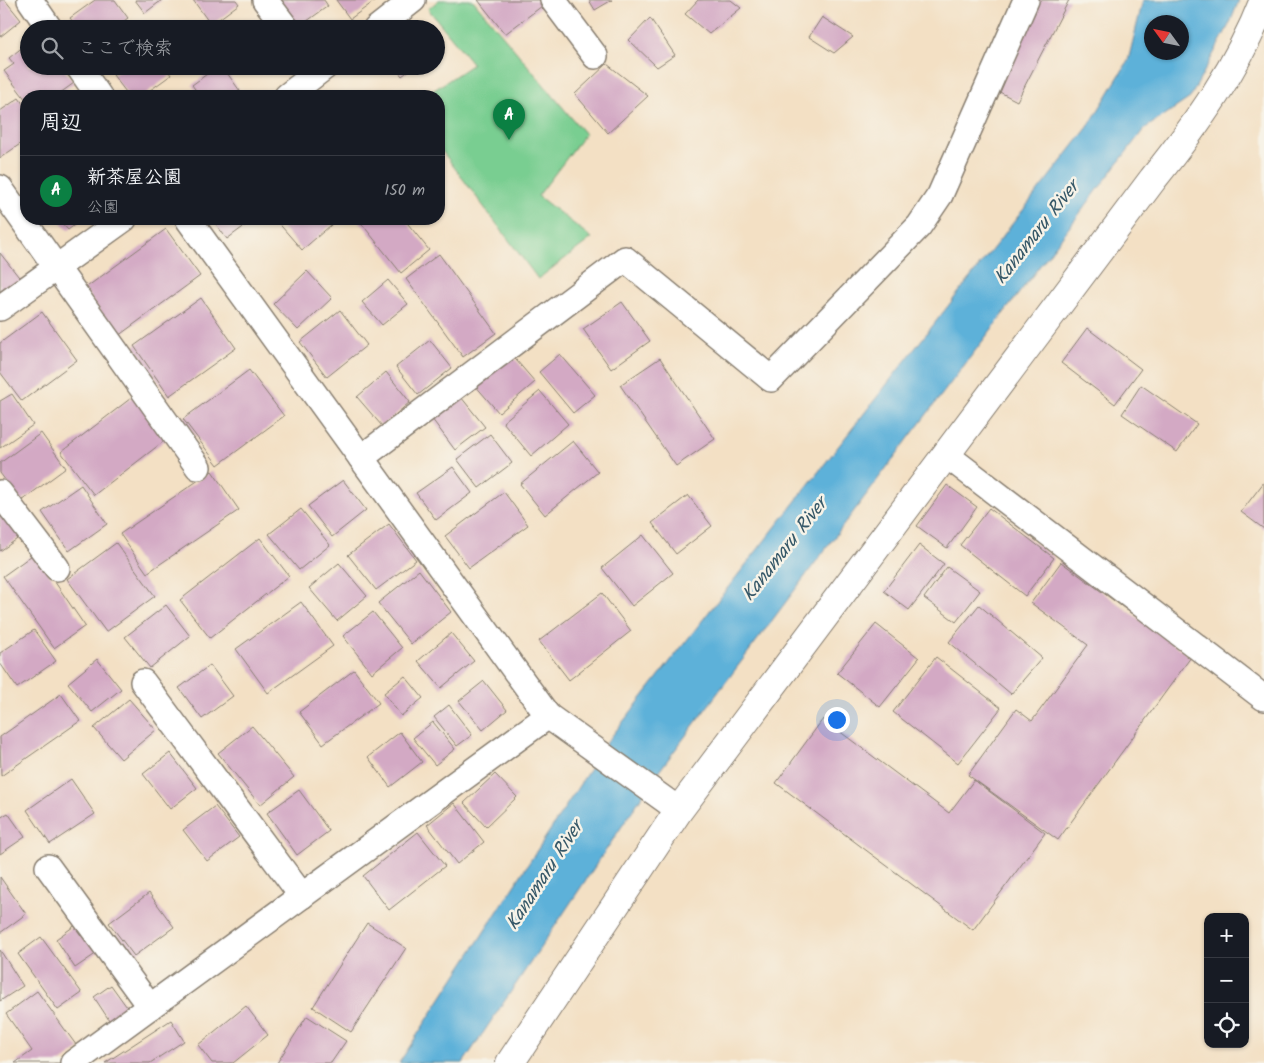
<!DOCTYPE html>
<html lang="ja">
<head>
<meta charset="utf-8">
<style>
	body { margin:0; font-family:Kalam,"Klee One",sans-serif; background:#20242c; color:#f1f3f6 }
	.controls { position:absolute; right:15px; bottom:15px; display:grid; overflow:hidden; border-radius:10px; box-shadow:0 1px 4px #0004 }
	.controls button { width:45px; height:45px; display:grid; place-items:center; padding:0; border:0; border-bottom:1px solid #363941; background:#171b24; color:#f1f3f6; font:25px sans-serif }
	.compass { position:absolute; left:1144px; top:15px; width:45px; height:45px; border-radius:50%; background:#171b24; box-shadow:0 1px 4px #0004; rotate:303deg }
	.you { position:absolute; left:836px; top:719px; width:18px; height:18px; margin:-12px; border:4px solid #fff; border-radius:50%; background:#1a73e8; box-shadow:0 0 0 8px #1a73e833 }
	.badge { display:grid; place-items:center; width:32px; height:32px; border-radius:50%; background:#0b8043; color:#fff; font-size:16px; font-weight:700 }
	.pin { position:absolute; translate:-50% -41px; filter:drop-shadow(0 1px 2px #0008) }
	.pin::after { content:''; position:absolute; top:26px; width:18px; height:15px; background:inherit; clip-path:polygon(0 0,100% 0,50% 100%) }
	.list { margin:0; padding:0; list-style:none }
	h2 { display:flex; justify-content:space-between; align-items:center; height:65px; margin:0; padding:0 20px; font-size:21px }
	h2 small { font-size:16px; font-weight:400; color:#9ea1a6 }
	.list li { display:grid; grid-template-columns:32px 1fr auto; gap:15px; align-items:center; box-sizing:border-box; height:70px; padding:0 20px; border-top:1px solid #363941 }
	.list b { display:block; font-size:19px; white-space:nowrap }
	.list p { margin:0; font-size:16px; white-space:nowrap; color:#9ea1a6 }
	.list em { font-size:16px; font-style:normal; color:#9ea1a6 }
	.icon { flex:none; width:28px; height:28px; fill:none; stroke:currentColor; stroke-width:2; stroke-linecap:round; stroke-linejoin:round }
	.map { position:relative; flex:none; width:1264px; height:1063px; overflow:hidden }
	.search { position:absolute; background:#171b24; box-shadow:0 1px 4px #0004; left:20px; top:20px; width:425px; height:55px; display:flex; align-items:center; gap:12px; box-sizing:border-box; padding:0 18px; border-radius:28px; color:#9ea1a6; font-size:19px }
	.panel { position:absolute; background:#171b24; box-shadow:0 1px 4px #0004; left:20px; top:90px; width:425px; height:135px; border-radius:20px }
	.map>svg:first-child { display:block }
	.green { fill:#79ce91; stroke:#4a7556 }
	.water { fill:#5db1d9; stroke:#3c667a; fill-rule:evenodd }
	.building { fill:#d3a9c4 }
	.lines { fill:none; stroke-linecap:round; stroke-linejoin:round }
	.minor-casing { stroke:#887e70; stroke-width:28 }
	.tertiary-casing { stroke:#887e70; stroke-width:30 }
	.minor { stroke:#fff; stroke-width:25 }
	.tertiary { stroke:#fff; stroke-width:28 }
	.labels { text-anchor:middle; dominant-baseline:central; stroke-width:5; stroke-linejoin:round; paint-order:stroke }
	.water-label { font-size:19px; font-style:italic; fill:#365868; stroke:#f7f3e8 }
</style>
</head>
<body>
<div class="map">
<svg width="1264" height="1063" viewBox="0 0 1264 1063">
	<rect width="100%" height="100%" fill="#f7f3e8"/>
	<filter id="ink" filterUnits="userSpaceOnUse"><feTurbulence type="fractalNoise" baseFrequency=".02" numOctaves="2"/><feDisplacementMap in="SourceGraphic" scale="10" xChannelSelector="R" yChannelSelector="G"/><feConvolveMatrix kernelMatrix="1 2 1 2 8 2 1 2 1" color-interpolation-filters="sRGB"/></filter>
	<filter id="wash" filterUnits="userSpaceOnUse"><feTurbulence type="fractalNoise" baseFrequency=".0096" numOctaves="4" result="noise"/><feDisplacementMap in="SourceGraphic" scale="20" xChannelSelector="R" yChannelSelector="G"/><feGaussianBlur stdDeviation="1.12" result="paint"/><feColorMatrix in="noise" values="0 0 0 0 0 0 0 0 0 0 0 0 0 0 0 0 0 1.4 0 .05"/><feComposite in="paint" operator="in"/></filter>
	<g filter="url(#wash)">
		<rect width="100%" height="100%" fill="#f3e0c4"/>
		<polygon class="green" points="439,0 473,0 585,134 538,196 592,238 538,279 439,147 439,96 425,96 473,64 428,9"/>
		<path class="water" d="M1143,0H1239L1230,23L1190,98L1144,129L908,439L657,774L463,1063H399L608,741L1088,127L1128,61ZM1152,22H1182V52H1152Z"/>
		<g id="blocks">
			<g class="building">
				<polygon points="0,0 5,0 21,20 0,37"/>
				<polygon points="95,0 115,0 128,18 113,29 78,29 70,18"/>
				<polygon points="135,0 162,0 145,13"/>
				<polygon points="193,0 236,0 239,4 211,25"/>
				<polygon points="275,0 324,0 328,6 296,29"/>
				<polygon points="336,0 376,0 350,19"/>
				<polygon points="478,0 544,0 546,3 505,34"/>
				<polygon points="589,0 612,0 595,10"/>
				<polygon points="698,0 731,0 741,8 709,34 685,14"/>
				<polygon points="1032,0 1069,0 1017,101 988,86"/>
				<polygon points="822,17 853,37 834,53 809,37"/>
				<polygon points="650,18 675,55 657,67 629,40"/>
				<polygon points="24,46 29,51 29,66 61,66 74,83 56,96 26,96 26,100 4,71 14,64 9,58"/>
				<polygon points="607,64 648,96 608,133 575,94"/>
				<polygon points="126,66 165,66 171,75 142,96 129,96 113,75"/>
				<polygon points="218,66 222,66 240,91 234,96 200,96 192,85"/>
				<polygon points="394,66 415,66 402,76"/>
				<polygon points="19,98 26,108 26,140 0,158 0,111"/>
				<polygon points="58,219 82,219 68,230"/>
				<polygon points="212,219 254,219 227,239"/>
				<polygon points="275,219 338,219 302,250"/>
				<polygon points="358,219 404,219 429,250 401,273"/>
				<polygon points="166,229 200,276 118,336 84,289"/>
				<polygon points="0,253 22,281 0,297"/>
				<polygon points="439,254 496,333 463,357 406,279"/>
				<polygon points="307,271 332,298 298,330 273,304"/>
				<polygon points="388,280 408,304 382,325 362,302"/>
				<polygon points="201,298 236,348 169,396 134,346"/>
				<polygon points="622,302 650,341 611,369 583,329"/>
				<polygon points="340,310 367,345 327,377 300,342"/>
				<polygon points="42,312 77,360 22,401 0,372 0,343"/>
				<polygon points="1087,328 1141,369 1115,404 1061,363"/>
				<polygon points="430,340 452,368 418,395 396,367"/>
				<polygon points="510,353 535,382 499,413 474,384"/>
				<polygon points="560,354 595,395 573,413 539,372"/>
				<polygon points="660,358 715,439 676,466 620,385"/>
				<polygon points="249,370 284,416 218,465 183,419"/>
				<polygon points="386,372 410,402 382,426 357,397"/>
				<polygon points="1141,385 1197,424 1177,452 1122,414"/>
				<polygon points="540,391 568,424 531,456 503,422"/>
				<polygon points="12,394 33,425 0,448 0,401"/>
				<polygon points="135,395 168,438 94,495 61,452"/>
				<polygon points="461,397 485,427 455,450 432,419"/>
				<polygon points="41,433 66,468 21,501 0,473 0,463"/>
				<polygon points="490,434 512,463 479,488 457,459"/>
				<polygon points="573,441 598,472 545,515 520,484"/>
				<polygon points="453,467 472,493 436,520 416,493"/>
				<polygon points="212,471 239,510 147,573 120,534"/>
				<polygon points="343,480 366,510 332,537 308,506"/>
				<polygon points="1264,482 1264,529 1241,512"/>
				<polygon points="81,485 107,524 69,551 42,512"/>
				<polygon points="947,485 977,507 947,548 917,526"/>
				<polygon points="504,492 528,525 469,568 445,536"/>
				<polygon points="688,495 712,526 676,554 652,523"/>
				<polygon points="0,502 23,535 0,551"/>
				<polygon points="989,508 1054,558 1025,596 960,545"/>
				<polygon points="301,509 330,545 299,570 269,534"/>
				<polygon points="389,524 416,560 376,590 348,555"/>
				<polygon points="643,535 673,573 632,606 602,568"/>
				<polygon points="260,538 289,576 210,638 180,600"/>
				<polygon points="116,543 155,596 106,632 67,579"/>
				<polygon points="919,545 944,564 909,610 884,591"/>
				<polygon points="35,553 85,626 54,648 3,576"/>
				<polygon points="1061,562 1191,657 1058,840 968,775 1016,709 1032,721 1088,645 1031,603"/>
				<polygon points="339,563 367,596 337,621 309,588"/>
				<polygon points="947,567 980,591 956,622 924,598"/>
				<polygon points="419,570 451,612 411,644 378,603"/>
				<polygon points="602,593 631,631 569,680 539,641"/>
				<polygon points="301,602 333,646 268,693 236,649"/>
				<polygon points="166,605 190,636 150,668 125,637"/>
				<polygon points="979,605 1042,658 1011,694 949,642"/>
				<polygon points="373,612 402,648 372,673 343,636"/>
				<polygon points="876,624 919,658 880,707 837,673"/>
				<polygon points="34,630 56,661 17,688 0,663 0,653"/>
				<polygon points="451,633 474,661 441,688 418,661"/>
				<polygon points="936,657 1001,708 958,763 893,712"/>
				<polygon points="97,659 121,689 92,712 68,683"/>
				<polygon points="210,665 233,696 202,719 179,688"/>
				<polygon points="354,670 379,703 323,744 299,712"/>
				<polygon points="405,676 423,698 401,716 384,693"/>
				<polygon points="484,681 507,710 483,730 459,701"/>
				<polygon points="61,694 80,721 1,776 0,737"/>
				<polygon points="129,699 156,730 121,759 94,728"/>
				<polygon points="449,705 472,735 457,746 434,717"/>
				<polygon points="823,719 949,813 974,780 1045,833 973,930 776,783"/>
				<polygon points="433,722 455,749 435,765 413,738"/>
				<polygon points="252,726 294,777 260,805 218,753"/>
				<polygon points="400,732 422,762 390,787 368,757"/>
				<polygon points="170,753 197,788 170,809 143,774"/>
				<polygon points="495,774 517,797 486,827 464,803"/>
				<polygon points="71,779 95,814 50,844 27,810"/>
				<polygon points="299,790 329,831 297,855 267,813"/>
				<polygon points="454,803 484,842 457,864 427,825"/>
				<polygon points="215,806 239,837 207,861 183,830"/>
				<polygon points="8,813 25,837 0,854 0,818"/>
				<polygon points="418,832 445,866 389,910 363,876"/>
				<polygon points="0,877 26,914 0,933"/>
				<polygon points="149,893 174,927 134,956 109,923"/>
				<polygon points="80,922 100,951 75,968 56,939"/>
				<polygon points="367,923 406,948 351,1032 313,1007"/>
				<polygon points="41,937 82,993 58,1010 18,954"/>
				<polygon points="0,950 23,986 0,1001"/>
				<polygon points="111,985 129,1010 111,1023 94,997"/>
				<polygon points="37,991 79,1049 60,1063 15,1063 32,1051 6,1014"/>
				<polygon points="246,1006 268,1035 233,1063 212,1063 198,1045"/>
				<polygon points="307,1016 346,1041 331,1063 277,1063"/>
				<polygon points="171,1020 184,1041 150,1063 105,1063"/>
			</g>
		</g>
	</g>
	<g filter="url(#ink)">
		<use href="#blocks" fill-opacity="0" stroke="#887e70" stroke-width="1"/>
		<g class="lines">
			<defs>
				<g id="minor">
					<polyline points="30,0 50,29"/>
					<polyline points="265,0 287,29"/>
					<polyline points="553,0 595,56"/>
					<polyline points="376,29 413,0"/>
					<polyline points="78,66 99,96"/>
					<polyline points="287,96 326,66"/>
					<polyline points="0,188 198,467"/>
					<polyline points="188,219 548,716 679,810"/>
					<polyline points="0,308 124,219"/>
					<polyline points="945,454 1264,698"/>
					<polyline points="361,458 625,259 771,379 919,226 940,195 1026,0"/>
					<polyline points="0,493 57,568"/>
					<polyline points="143,682 302,896"/>
					<polyline points="48,867 150,1007"/>
					<polyline points="73,1063 548,716"/>
				</g>
				<path id="tertiary" d="M510,1063L679,810L1153,179C1198,123 1238,67 1264,0"/>
			</defs>
			<use href="#minor" class="minor-casing"/>
			<use href="#tertiary" class="tertiary-casing"/>
			<use href="#minor" class="minor"/>
			<use href="#tertiary" class="tertiary"/>
		</g>
	</g>
	<g class="labels">
		<g class="water-label">
			<text transform="translate(1037 233) rotate(-52)">Kanamaru River</text>
			<text transform="translate(785 550) rotate(-52)">Kanamaru River</text>
			<text transform="translate(545 876) rotate(-57)">Kanamaru River</text>
		</g>
	</g>
</svg>
<div class="controls">
<button>+</button>
<button>−</button>
<button><svg class="icon" aria-label="locate" viewBox="0 0 24 24"><circle cx="12" cy="12" r="6"/><path d="M12 2v4M12 18v4M2 12h4M18 12h4"/></svg></button>
</div>
<svg class="compass" viewBox="-18 -18 36 36"><path d="M0-13l5 13h-10z" fill="#e53935"/><path d="M0 13l5-13h-10z" fill="#9ea1a6"/></svg>
<div class="you"></div>
<div class="pin badge" style="left:509px;top:140px">A</div>
<div class="search"><svg class="icon" aria-label="search" viewBox="0 0 24 24"><circle cx="10" cy="10" r="6"/><path d="M15 15l6 6"/></svg>ここで検索</div>
<section class="panel">
<h2>周辺<small></small></h2>
<ul class="list">
<li><span class="badge">A</span><div><b>新茶屋公園</b><p>公園</p></div><em>150 m</em></li>
</ul>
</section>
</div>
</body>
</html>
